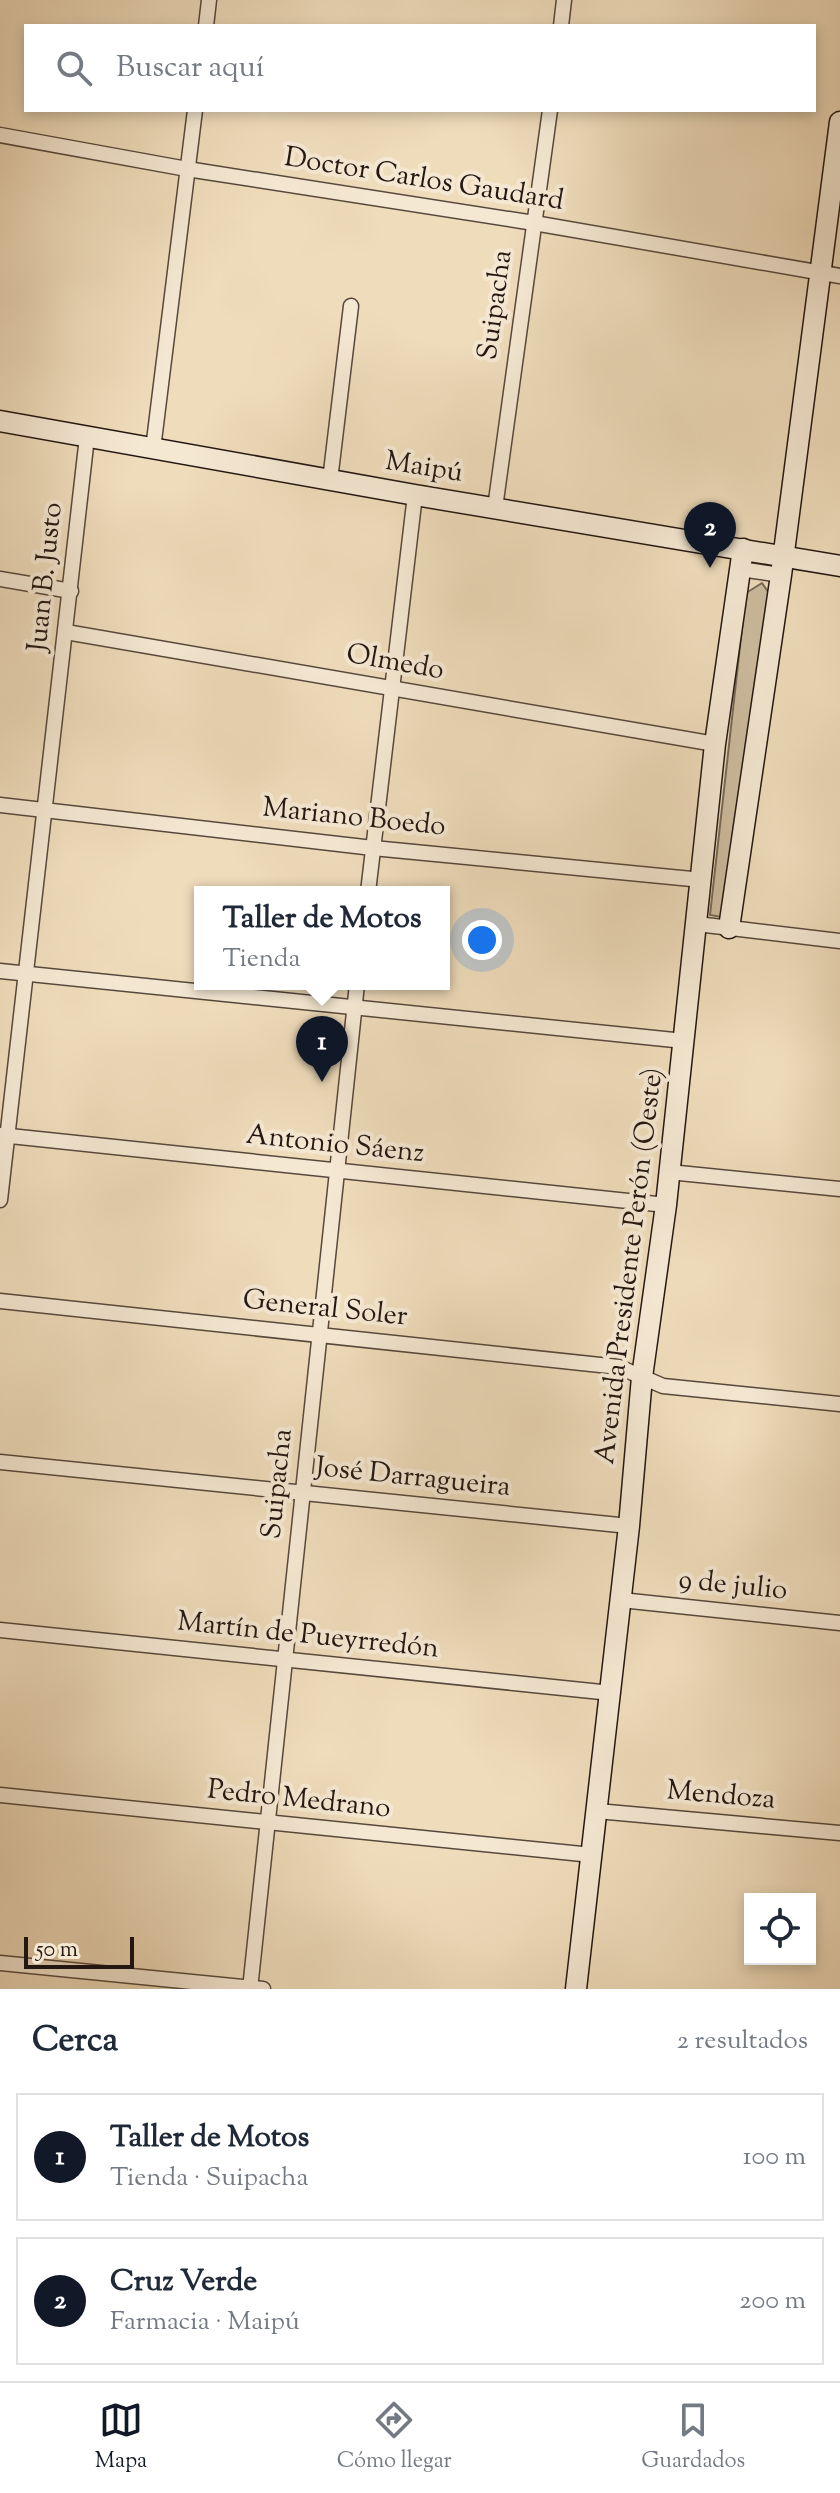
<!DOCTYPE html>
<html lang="es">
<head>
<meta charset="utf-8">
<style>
	body { margin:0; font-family:"Sorts Mill Goudy",serif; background:#f2f2f3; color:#1f2937 }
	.controls { position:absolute; right:24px; bottom:24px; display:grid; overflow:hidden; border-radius:0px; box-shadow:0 4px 12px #0003 }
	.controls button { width:72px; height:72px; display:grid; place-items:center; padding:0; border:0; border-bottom:2px solid #e0e1e3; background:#fff; color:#1f2937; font:40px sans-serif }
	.scale { position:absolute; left:24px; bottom:20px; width:110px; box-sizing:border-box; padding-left:8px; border:4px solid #241711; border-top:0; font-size:22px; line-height:28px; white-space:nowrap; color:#241711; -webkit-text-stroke:6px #f5e8d3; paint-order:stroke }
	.you { position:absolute; left:482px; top:940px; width:28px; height:28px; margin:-20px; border:6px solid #fff; border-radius:50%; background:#1a73e8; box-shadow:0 0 0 12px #1a73e833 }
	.badge { display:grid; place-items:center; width:52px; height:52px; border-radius:50%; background:#111827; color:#fff; font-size:26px; font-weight:700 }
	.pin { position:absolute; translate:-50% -66px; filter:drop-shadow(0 2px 4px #0008) }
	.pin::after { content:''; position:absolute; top:42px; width:28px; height:24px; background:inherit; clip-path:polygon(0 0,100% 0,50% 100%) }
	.popup { position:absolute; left:194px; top:886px; width:256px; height:104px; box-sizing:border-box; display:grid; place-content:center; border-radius:0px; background:#fff; filter:drop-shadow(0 2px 6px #0005); font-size:26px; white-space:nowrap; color:#747a83 }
	.popup b { font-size:30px; color:#1f2937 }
	.popup::after { content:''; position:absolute; left:50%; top:100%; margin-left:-16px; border:16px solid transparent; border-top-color:#fff }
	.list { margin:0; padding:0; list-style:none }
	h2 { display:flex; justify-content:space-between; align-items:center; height:104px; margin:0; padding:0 32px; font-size:34px }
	h2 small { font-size:26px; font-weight:400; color:#747a83 }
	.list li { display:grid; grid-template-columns:52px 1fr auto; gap:24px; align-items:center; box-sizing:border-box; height:128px; margin:0 16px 16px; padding:0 16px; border:2px solid #e0e1e3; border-radius:0px }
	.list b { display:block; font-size:30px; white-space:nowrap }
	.list p { margin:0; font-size:26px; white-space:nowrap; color:#747a83 }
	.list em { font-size:26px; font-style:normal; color:#747a83 }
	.icon { flex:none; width:44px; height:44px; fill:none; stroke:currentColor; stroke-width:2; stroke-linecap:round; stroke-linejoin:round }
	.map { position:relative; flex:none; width:840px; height:1989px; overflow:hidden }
	.search { position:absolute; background:#fff; box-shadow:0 4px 12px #0003; left:24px; right:24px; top:24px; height:88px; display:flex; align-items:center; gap:20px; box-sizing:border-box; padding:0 28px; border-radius:0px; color:#747a83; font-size:30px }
	.sheet { height:392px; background:#fff }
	nav { display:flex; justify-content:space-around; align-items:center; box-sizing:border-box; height:112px; border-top:2px solid #e0e1e3; background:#fff; font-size:22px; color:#747a83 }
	nav a { display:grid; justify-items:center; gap:4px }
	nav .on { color:#111827 }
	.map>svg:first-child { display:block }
	.green { fill:#ccbb9e; stroke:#786958; stroke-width:2 }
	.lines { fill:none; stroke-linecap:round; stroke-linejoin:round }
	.street-casing { stroke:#57483c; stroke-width:17 }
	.secondary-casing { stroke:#241711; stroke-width:23 }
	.street { stroke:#f5e8d3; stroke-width:14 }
	.secondary { stroke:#f5e8d3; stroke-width:20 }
	.labels { text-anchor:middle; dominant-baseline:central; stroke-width:8; stroke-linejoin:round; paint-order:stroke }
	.street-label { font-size:28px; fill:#241711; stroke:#f5e8d3 }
</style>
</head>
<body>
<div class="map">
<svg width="840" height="1989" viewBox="0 0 840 1989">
	<rect width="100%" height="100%" fill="#efdcbb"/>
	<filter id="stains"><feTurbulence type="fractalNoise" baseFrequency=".0025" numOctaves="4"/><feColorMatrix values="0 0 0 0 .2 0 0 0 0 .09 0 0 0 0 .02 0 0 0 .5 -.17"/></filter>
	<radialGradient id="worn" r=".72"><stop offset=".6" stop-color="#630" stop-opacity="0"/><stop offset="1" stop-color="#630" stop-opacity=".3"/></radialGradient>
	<polygon class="green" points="762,583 771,596 722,917 710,915 746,593"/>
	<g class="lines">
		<defs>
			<g id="street">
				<polyline points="206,26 209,0"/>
				<polyline points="561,26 564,0"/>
				<polyline points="0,135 187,169 534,223 840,276"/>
				<polyline points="153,449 195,110"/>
				<polyline points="330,480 351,306"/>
				<polyline points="495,508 550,110"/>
				<polyline points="740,569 781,575"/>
				<polyline points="0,579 71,591"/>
				<polyline points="66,632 715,744"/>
				<polyline points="0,805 373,848 702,880"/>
				<polyline points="368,892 415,495"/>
				<polyline points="697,924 840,941"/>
				<polyline points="0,971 684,1041"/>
				<polyline points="0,1135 666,1205"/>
				<polyline points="669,1172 840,1189"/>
				<polyline points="0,1200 87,437"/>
				<polyline points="0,1301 619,1367 663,1386 840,1404"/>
				<polyline points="0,1462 629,1526"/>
				<polyline points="621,1600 840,1623"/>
				<polyline points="0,1630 611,1693"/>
				<polyline points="0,1795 592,1855"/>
				<polyline points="597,1811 840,1833"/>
				<polyline points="0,1963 263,1989"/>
				<polyline points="250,1989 357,984"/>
			</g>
			<g id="secondary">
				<polyline points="0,421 415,495 840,566"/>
				<polyline points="729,928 781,575 840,122"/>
				<polyline points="576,1989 629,1526 642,1377 666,1205 715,744 743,549"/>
			</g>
		</defs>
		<use href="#street" class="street-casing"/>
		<use href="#secondary" class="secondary-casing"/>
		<use href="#street" class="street"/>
		<use href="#secondary" class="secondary"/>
	</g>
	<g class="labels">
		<g class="street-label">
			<text transform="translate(424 180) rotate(9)">Doctor Carlos Gaudard</text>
			<text transform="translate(496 305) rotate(-82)">Suipacha</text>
			<text transform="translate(424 468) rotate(9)">Maipú</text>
			<text transform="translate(46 577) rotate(-84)">Juan B. Justo</text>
			<text transform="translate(395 663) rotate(10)">Olmedo</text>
			<text transform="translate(354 818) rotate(6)">Mariano Boedo</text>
			<text transform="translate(335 1145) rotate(6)">Antonio Sáenz</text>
			<text transform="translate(630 1266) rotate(-83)">Avenida Presidente Perón (Oeste)</text>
			<text transform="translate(325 1309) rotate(6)">General Soler</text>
			<text transform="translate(413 1478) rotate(6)">José Darragueira</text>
			<text transform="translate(278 1484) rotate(-84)">Suipacha</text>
			<text transform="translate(733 1586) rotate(6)">9 de julio</text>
			<text transform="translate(308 1636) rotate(6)">Martín de Pueyrredón</text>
			<text transform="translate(721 1796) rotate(5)">Mendoza</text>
			<text transform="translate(299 1800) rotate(6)">Pedro Medrano</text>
		</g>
	</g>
	<rect width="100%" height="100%" filter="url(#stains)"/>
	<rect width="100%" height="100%" fill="url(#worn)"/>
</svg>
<div class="controls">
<button><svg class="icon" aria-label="locate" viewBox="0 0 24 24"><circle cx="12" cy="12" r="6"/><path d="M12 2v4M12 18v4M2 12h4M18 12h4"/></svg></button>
</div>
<div class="scale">50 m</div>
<div class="you"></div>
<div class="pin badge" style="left:322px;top:1082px">1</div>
<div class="popup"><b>Taller de Motos</b>Tienda</div>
<div class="pin badge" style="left:710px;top:568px">2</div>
<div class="search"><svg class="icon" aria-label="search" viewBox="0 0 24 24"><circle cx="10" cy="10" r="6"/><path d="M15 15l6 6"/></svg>Buscar aquí</div>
</div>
<section class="sheet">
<h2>Cerca<small>2 resultados</small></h2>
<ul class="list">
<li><span class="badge">1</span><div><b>Taller de Motos</b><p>Tienda · Suipacha</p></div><em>100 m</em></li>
<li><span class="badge">2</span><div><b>Cruz Verde</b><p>Farmacia · Maipú</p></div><em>200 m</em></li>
</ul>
</section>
<nav>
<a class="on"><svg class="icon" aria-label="map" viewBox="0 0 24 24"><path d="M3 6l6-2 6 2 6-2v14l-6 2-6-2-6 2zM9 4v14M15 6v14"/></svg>Mapa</a>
<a><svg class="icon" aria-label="directions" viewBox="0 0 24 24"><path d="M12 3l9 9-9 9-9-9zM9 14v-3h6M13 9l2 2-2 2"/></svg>Cómo llegar</a>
<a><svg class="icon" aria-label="saved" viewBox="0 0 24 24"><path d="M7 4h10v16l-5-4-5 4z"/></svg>Guardados</a>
</nav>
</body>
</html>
